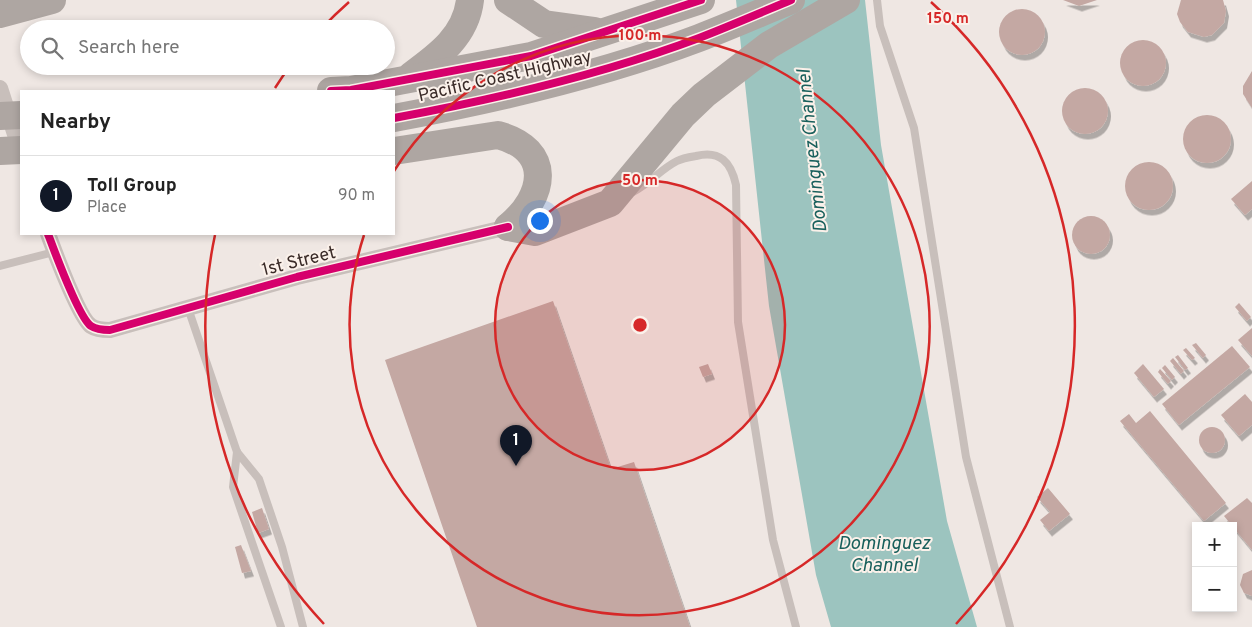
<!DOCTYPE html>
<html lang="en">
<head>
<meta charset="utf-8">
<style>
	body { margin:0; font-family:Overpass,sans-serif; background:#f6f6f6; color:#222 }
	.controls { position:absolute; right:15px; bottom:15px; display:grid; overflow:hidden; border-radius:0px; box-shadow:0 2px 8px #0003 }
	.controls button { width:45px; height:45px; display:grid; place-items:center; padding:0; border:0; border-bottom:1px solid #e0e0e0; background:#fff; color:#222; font:25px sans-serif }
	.you { position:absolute; left:539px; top:220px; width:18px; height:18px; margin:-12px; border:4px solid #fff; border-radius:50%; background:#1a73e8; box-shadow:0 0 0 8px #1a73e833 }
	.badge { display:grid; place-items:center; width:32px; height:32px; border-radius:50%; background:#111827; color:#fff; font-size:16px; font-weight:700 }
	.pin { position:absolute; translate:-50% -41px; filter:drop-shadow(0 1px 2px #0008) }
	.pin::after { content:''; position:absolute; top:26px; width:18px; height:15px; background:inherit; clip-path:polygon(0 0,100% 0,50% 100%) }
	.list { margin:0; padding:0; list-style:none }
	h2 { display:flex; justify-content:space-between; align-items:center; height:65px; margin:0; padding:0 20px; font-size:21px }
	h2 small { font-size:16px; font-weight:400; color:#767676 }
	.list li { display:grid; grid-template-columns:32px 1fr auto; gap:15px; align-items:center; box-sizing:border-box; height:80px; padding:0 20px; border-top:1px solid #e0e0e0 }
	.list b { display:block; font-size:19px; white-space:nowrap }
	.list p { margin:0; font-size:16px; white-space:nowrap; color:#767676 }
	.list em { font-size:16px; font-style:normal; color:#767676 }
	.icon { flex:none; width:28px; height:28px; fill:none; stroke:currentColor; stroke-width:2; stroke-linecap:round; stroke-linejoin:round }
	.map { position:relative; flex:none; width:1252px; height:627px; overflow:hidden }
	.search { position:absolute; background:#fff; box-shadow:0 2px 8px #0003; left:20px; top:20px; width:375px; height:55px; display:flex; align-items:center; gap:12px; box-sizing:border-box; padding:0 18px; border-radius:28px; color:#767676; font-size:19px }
	.panel { position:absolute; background:#fff; box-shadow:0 2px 8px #0003; left:20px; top:90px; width:375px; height:145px; border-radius:0px }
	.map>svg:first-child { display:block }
	.water { fill:#9cc4bf }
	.building { fill:#c4a8a3; filter:url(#shadow) }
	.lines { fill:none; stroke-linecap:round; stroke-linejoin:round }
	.lane { stroke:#c8bfbb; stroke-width:8 }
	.street { stroke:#c8bfbb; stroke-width:16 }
	.highway { stroke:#aea6a2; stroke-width:28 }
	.highway-bridge { stroke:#aea6a2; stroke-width:28 }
	.cycleway-casing { stroke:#fbf1ea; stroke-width:11 }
	.cycleway { stroke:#d6006c; stroke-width:8 }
	.ring { fill:none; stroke:#d62828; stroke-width:2.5 }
	.labels { text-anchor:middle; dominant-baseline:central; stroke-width:4; stroke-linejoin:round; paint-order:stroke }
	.street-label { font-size:18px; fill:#3a2b28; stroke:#fbf1ea }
	.water-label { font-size:19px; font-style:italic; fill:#19605c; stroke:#fbf1ea }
	.centre { fill:#d62828; stroke:#fbf1ea; stroke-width:2.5 }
	.ring-label { font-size:15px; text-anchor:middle; font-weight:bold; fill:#d62828; stroke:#fbf1ea; stroke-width:4; stroke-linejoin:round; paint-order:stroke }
</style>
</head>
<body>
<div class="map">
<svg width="1252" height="627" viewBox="0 0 1252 627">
	<defs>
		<filter id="shadow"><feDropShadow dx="3" dy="5.5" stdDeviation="0" flood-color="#0004"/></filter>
	</defs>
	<rect width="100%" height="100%" fill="#efe7e3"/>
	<polygon class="water" points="736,0 865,0 881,145 947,521 977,627 831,627 816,575 769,306"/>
	<g class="building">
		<polygon points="1063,0 1097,0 1079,6"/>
		<polygon points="1181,0 1223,0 1226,11 1224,23 1212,35 1204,37 1188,32 1180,22 1177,14"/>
		<circle cx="1022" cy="32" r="23"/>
		<circle cx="1143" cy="63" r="23"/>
		<polygon points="1252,71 1252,108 1243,94 1243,86"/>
		<circle cx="1085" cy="111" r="23"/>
		<circle cx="1207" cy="139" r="24"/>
		<circle cx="1149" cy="186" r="24"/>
		<polygon points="1252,181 1252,209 1245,215 1231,199"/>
		<circle cx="1091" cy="235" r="19"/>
		<polygon points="553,301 611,469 634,462 690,627 477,627 385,360"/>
		<polygon points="1239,303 1251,317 1247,321 1235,307"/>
		<polygon points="1252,328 1252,356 1238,340"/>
		<polygon points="1196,343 1206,355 1203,358 1192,345"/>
		<polygon points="1232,346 1250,367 1179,425 1162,404"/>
		<polygon points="1186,348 1195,358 1192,360 1183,350"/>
		<polygon points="1178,355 1188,368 1185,370 1175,357"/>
		<polygon points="1173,358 1184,371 1181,374 1170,361"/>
		<polygon points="708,364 712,374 703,377 699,367"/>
		<polygon points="1143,364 1164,389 1154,397 1134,373"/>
		<polygon points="1165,365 1175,377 1172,380 1162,368"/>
		<polygon points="1160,369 1171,381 1168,384 1158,372"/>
		<polygon points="1245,394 1252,402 1252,425 1239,436 1221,415"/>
		<polygon points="1150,411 1226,503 1204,521 1120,421 1129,414 1136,423"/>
		<circle cx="1212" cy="440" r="13"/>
		<polygon points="1048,488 1070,514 1049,531 1040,520 1050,512 1037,497"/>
		<polygon points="1247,498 1252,503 1252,550 1224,516"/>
		<polygon points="262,508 269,529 258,533 252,512"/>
		<polygon points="241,545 251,571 242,573 235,547"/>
		<polygon points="1252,570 1252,596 1244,593 1240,585 1243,574"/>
	</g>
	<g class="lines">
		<g class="lane">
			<polyline points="877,0 880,26 914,128 966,457 1010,627"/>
			<path d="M633,192C649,184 661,169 677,161C683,158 690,157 696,156C720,150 731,162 736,185L738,322L773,540L796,627"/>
			<polyline points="0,266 54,252"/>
			<polyline points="188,308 237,452 259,479 282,547 303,627"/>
			<polyline points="237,452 233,487 281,627"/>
		</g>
		<g class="street">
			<polyline points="0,88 21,153"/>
			<path d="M48,234C54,250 79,318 91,326C97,330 104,330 110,330L297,277L508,227"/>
		</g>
		<g class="highway">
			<polyline points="508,0 544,24 595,31"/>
			<polyline points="0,14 52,0"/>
			<path d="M412,75C438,56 466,36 470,0"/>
			<polyline points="331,91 351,90 531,56 701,0"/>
			<path d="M394,118C497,99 601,75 699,38C730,26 760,13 791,0"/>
			<path d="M394,151L498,135C553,150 546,196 508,227"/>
			<polyline points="508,227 535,232 610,203 683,115 704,95 769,45 846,0"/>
		</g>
		<g class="highway-bridge">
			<polyline points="0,116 21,115"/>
			<polyline points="0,151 21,150"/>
		</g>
		<defs>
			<g id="cycleway">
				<polyline points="331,91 351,90 531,56 701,0"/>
				<path d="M394,118C497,99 601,75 699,38C730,26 760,13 791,0"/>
				<path d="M48,234C54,250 79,318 91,326C97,330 104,330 110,330L297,277L508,227"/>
			</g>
		</defs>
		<use href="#cycleway" class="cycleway-casing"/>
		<use href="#cycleway" class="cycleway"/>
	</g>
	<circle cx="640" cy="325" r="145" fill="#d62828" fill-opacity=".12"/>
	<g class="ring">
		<circle cx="640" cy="325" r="145"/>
		<path d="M394 171A290 290 0 1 1 364 235"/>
		<path d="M324 624A435 435 0 0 1 215 235M275 88A435 435 0 0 1 290 66M322 28A435 435 0 0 1 349 2M931 2A435 435 0 0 1 956 624"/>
	</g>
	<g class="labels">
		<g class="street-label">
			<text transform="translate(505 77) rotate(-13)">Pacific Coast Highway</text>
			<text transform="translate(299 262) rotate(-14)">1st Street</text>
		</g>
		<g class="water-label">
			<text transform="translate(813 151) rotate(-96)">Dominguez Channel</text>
			<text x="884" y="544">Dominguez<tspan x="884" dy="22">Channel</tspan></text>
		</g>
	</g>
	<circle cx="640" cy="325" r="8" class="centre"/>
	<g class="ring-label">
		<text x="948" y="23">150 m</text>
		<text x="640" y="40">100 m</text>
		<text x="640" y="185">50 m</text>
	</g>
</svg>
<div class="controls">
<button>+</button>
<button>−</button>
</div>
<div class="you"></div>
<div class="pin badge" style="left:516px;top:466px">1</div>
<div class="search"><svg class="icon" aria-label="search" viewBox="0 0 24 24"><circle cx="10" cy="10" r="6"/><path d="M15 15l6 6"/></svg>Search here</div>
<section class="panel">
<h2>Nearby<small></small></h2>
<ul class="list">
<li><span class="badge">1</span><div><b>Toll Group</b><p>Place</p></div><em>90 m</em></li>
</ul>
</section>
</div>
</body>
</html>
